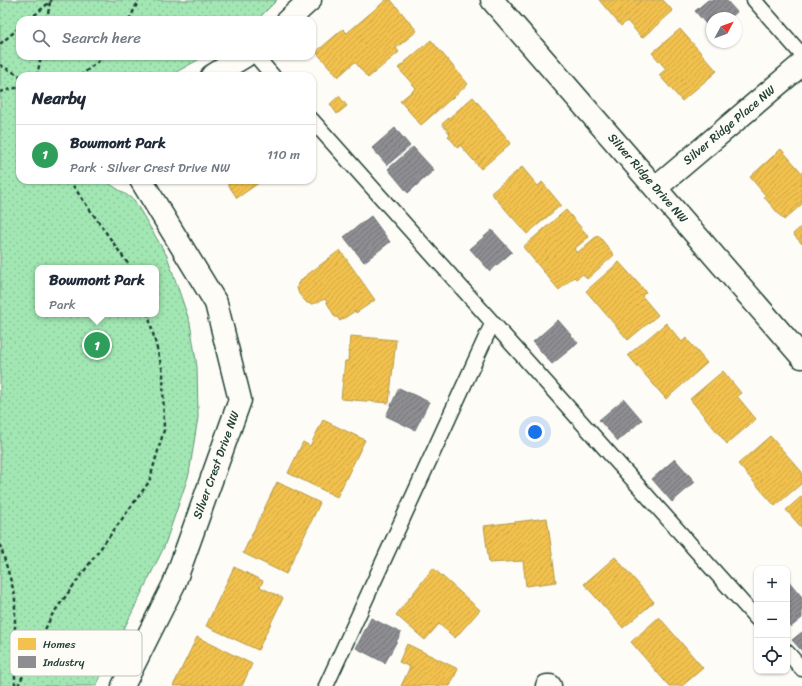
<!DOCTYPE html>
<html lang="en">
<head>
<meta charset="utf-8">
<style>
	body { margin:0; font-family:Sriracha,sans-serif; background:#f2f2f3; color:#1f2937 }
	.controls { position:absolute; right:12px; bottom:12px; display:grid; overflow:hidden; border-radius:8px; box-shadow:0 1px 3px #0004 }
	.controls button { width:36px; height:36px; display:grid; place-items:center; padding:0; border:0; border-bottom:1px solid #e0e1e3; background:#fff; color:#1f2937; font:20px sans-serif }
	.compass { position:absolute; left:706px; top:12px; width:36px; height:36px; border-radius:50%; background:#fff; box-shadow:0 1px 3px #0004; rotate:49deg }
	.you { position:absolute; left:535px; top:432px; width:14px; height:14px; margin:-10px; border:3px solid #fff; border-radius:50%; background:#1a73e8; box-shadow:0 0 0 6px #1a73e833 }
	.badge { display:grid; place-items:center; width:26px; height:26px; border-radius:50%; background:#2563eb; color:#fff; font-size:13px; font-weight:700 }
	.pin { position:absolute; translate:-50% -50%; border:2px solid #fff; box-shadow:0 1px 4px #0006 }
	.popup { position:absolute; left:35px; top:265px; width:124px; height:52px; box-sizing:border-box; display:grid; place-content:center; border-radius:8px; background:#fff; filter:drop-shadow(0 1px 3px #0005); font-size:13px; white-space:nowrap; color:#747a83 }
	.popup b { font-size:15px; color:#1f2937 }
	.popup::after { content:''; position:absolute; left:50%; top:100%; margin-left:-8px; border:8px solid transparent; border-top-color:#fff }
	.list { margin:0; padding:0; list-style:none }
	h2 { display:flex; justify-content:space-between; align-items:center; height:52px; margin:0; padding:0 16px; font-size:17px }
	h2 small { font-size:13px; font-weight:400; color:#747a83 }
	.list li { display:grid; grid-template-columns:26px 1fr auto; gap:12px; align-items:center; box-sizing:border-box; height:60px; padding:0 16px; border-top:1px solid #e0e1e3 }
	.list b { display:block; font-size:15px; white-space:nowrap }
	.list p { margin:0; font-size:13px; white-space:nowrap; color:#747a83 }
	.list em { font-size:13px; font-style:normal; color:#747a83 }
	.icon { flex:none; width:22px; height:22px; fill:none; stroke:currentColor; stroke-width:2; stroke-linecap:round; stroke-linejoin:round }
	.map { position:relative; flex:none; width:802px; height:686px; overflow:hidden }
	.search { position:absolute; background:#fff; box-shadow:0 1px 3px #0004; left:16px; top:16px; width:300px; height:44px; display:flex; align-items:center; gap:10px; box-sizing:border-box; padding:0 14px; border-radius:12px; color:#747a83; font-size:15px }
	.panel { position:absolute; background:#fff; box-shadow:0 1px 3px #0004; left:16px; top:72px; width:300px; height:112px; border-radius:12px }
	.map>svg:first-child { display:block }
	.grass { fill:url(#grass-dots); stroke:#609274; fill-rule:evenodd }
	.homes { fill:url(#homes-hatch); stroke:#b39946 }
	.industry { fill:url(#industry-hatch); stroke:#6c7576 }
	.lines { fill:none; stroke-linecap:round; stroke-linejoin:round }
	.service-casing { stroke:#1f3d34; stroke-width:17 }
	.minor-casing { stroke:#1f3d34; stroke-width:25 }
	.tertiary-casing { stroke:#1f3d34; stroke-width:25 }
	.path { stroke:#1f3d34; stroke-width:2.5; stroke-dasharray:4 3; stroke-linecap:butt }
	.service { stroke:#fdfcf7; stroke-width:14 }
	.minor { stroke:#fdfcf7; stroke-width:22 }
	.tertiary { stroke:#fdfcf7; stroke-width:22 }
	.labels { text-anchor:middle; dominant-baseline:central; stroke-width:4; stroke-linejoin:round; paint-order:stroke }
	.street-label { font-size:12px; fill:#1f3d34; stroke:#fdfcf7 }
	.key { fill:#fdfcf7; stroke:#bac3bc; stroke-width:1 }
	.key-label { font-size:11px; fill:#1f3d34 }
</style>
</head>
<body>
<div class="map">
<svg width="802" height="686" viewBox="0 0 802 686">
	<defs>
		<pattern id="grass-dots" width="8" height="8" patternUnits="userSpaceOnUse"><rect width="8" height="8" fill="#a2e7b3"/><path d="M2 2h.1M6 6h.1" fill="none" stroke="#8bc79b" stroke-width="1.8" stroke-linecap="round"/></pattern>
		<pattern id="homes-hatch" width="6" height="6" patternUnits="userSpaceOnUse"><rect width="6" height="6" fill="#f2c14e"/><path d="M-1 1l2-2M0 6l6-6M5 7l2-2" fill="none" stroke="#cfa745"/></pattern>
		<pattern id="industry-hatch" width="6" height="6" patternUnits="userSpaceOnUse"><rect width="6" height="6" fill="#8d8d92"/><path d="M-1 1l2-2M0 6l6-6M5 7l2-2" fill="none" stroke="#737478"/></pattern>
	</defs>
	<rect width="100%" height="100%" fill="#fdfcf7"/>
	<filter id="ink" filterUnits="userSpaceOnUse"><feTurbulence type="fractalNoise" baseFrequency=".025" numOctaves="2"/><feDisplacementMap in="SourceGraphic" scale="8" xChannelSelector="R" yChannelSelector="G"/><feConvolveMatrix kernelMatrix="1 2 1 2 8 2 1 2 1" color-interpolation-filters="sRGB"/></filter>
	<g filter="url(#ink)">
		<path class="grass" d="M0,0H277L257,20H20V56H205L169,76H20V180H104L134,200L167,256L190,323L197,367L198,417L189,474L164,547L96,686H0ZM38,268H156V314H38Z"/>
		<g class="homes">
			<polygon points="386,0 391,0 417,31 396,48 399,52 368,78 355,62 338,77 316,52 343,29 347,33"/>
			<polygon points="599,0 663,0 673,11 642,38 627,21 621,26"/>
			<polygon points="680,29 717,71 682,101 659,75 666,69 652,53"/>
			<polygon points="431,40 468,84 421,125 400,101 416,88 398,68"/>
			<polygon points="339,96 347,106 337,114 330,104"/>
			<polygon points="473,97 511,143 481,169 460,145 458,148 448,136 450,134 442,124"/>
			<polygon points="781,149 802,173 802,204 784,220 764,197 766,196 750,177"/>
			<polygon points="522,167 538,186 542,182 561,205 527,234 491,193"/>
			<polygon points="225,180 263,180 237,198"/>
			<polygon points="566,210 589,237 574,249 577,253 598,235 614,255 587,279 583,274 576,279 574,277 559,290 523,247"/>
			<polygon points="802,226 802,244 793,234"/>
			<polygon points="340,250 375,300 356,313 355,311 340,321 337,317 335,317 325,299 313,304 307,303 299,294 297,288 298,283 303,278"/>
			<polygon points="619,262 646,292 642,296 658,315 628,340 586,291"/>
			<polygon points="666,323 682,342 686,338 707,363 666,399 628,355"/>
			<polygon points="350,336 396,340 389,403 341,399 345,361 348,361"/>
			<polygon points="723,371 741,393 737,396 756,419 727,444 690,399"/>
			<polygon points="323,420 365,440 337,497 288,473 303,442 310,446"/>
			<polygon points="770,436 802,472 802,483 775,506 738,464"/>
			<polygon points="277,482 320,503 286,574 243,553"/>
			<polygon points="802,496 802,528 786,510"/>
			<polygon points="547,518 556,582 526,586 523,561 489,563 484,526"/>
			<polygon points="615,557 654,602 623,628 584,584"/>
			<polygon points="234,567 263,581 260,587 283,598 258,650 206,626"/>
			<polygon points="433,568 480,610 455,638 439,624 425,640 396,615"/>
			<polygon points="659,617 703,668 682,686 669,686 631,642"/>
			<polygon points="197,637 252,664 242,686 173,686"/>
			<polygon points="407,644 458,669 450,686 401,686 410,667 399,662"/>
		</g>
		<g class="industry">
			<polygon points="708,0 726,0 737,12 730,18 712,18 712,31 695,11"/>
			<polygon points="395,128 410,146 387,165 372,148"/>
			<polygon points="413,147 434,170 408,193 388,169"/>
			<polygon points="371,216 390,242 364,262 344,237"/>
			<polygon points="492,230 512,252 490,271 470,249"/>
			<polygon points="558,320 578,343 552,364 533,342"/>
			<polygon points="399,388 429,402 415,430 386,416"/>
			<polygon points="624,399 642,420 618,441 599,420"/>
			<polygon points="675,459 695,482 672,502 652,479"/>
			<polygon points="787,579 802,597 802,618 791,627 787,622"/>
			<polygon points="371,618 401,633 385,663 356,648"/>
			<polygon points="802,632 802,651 792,640"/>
		</g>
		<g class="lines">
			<defs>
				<g id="service">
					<polyline points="754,0 802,55"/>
					<polyline points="256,56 273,76"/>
					<polyline points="312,120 757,619"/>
					<polyline points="787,652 802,669"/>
					<polyline points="326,686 492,324"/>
				</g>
				<g id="minor">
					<polyline points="288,20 310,0"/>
					<polyline points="212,76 245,56"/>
					<polyline points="657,187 802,64"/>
					<polyline points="123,686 174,584 240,400 216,303 141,180"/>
					<polyline points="547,686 550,686"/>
				</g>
				<polyline id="tertiary" points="492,0 802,357"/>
			</defs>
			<use href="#service" class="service-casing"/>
			<use href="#minor" class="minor-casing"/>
			<use href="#tertiary" class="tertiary-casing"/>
			<g class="path">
				<polyline points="29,20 52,0"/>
				<polyline points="47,20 50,2"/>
				<polyline points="129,20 139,0"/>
				<polyline points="0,44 20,27"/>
				<polyline points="0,65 20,76"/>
				<polyline points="37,76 41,56"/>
				<polyline points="80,76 105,56"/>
				<polyline points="0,92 20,87"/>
				<polyline points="69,180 131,268"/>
				<polyline points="0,544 15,595 15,686"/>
				<polyline points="18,686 52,615 149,482 164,430 163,372 148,314"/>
			</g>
			<use href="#service" class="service"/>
			<use href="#minor" class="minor"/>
			<use href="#tertiary" class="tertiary"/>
		</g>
	</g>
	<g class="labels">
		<g class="street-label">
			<text transform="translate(729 125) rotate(-40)">Silver Ridge Place NW</text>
			<text transform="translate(648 178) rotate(49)">Silver Ridge Drive NW</text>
			<text transform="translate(216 465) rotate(-70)">Silver Crest Drive NW</text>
		</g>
	</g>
	<rect x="10" y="630" width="132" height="46" rx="6" class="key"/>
	<rect x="18" y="638" width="18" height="12" fill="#f2c14e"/>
	<rect x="18" y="656" width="18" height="12" fill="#8d8d92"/>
	<g class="key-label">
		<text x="43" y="648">Homes</text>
		<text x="43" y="666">Industry</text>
	</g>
</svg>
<div class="controls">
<button>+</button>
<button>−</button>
<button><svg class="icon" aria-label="locate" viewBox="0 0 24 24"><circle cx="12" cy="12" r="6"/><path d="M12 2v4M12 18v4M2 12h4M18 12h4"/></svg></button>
</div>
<svg class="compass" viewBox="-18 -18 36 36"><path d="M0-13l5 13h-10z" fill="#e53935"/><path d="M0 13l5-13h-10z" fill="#747a83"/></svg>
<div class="you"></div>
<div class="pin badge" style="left:97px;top:345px;background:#2e9e5b">1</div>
<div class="popup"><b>Bowmont Park</b>Park</div>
<div class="search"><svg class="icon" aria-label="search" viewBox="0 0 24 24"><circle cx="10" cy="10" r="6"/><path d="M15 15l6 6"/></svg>Search here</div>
<section class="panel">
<h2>Nearby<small></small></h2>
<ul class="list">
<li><span class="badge" style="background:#2e9e5b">1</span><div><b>Bowmont Park</b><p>Park · Silver Crest Drive NW</p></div><em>110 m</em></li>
</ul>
</section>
</div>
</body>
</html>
